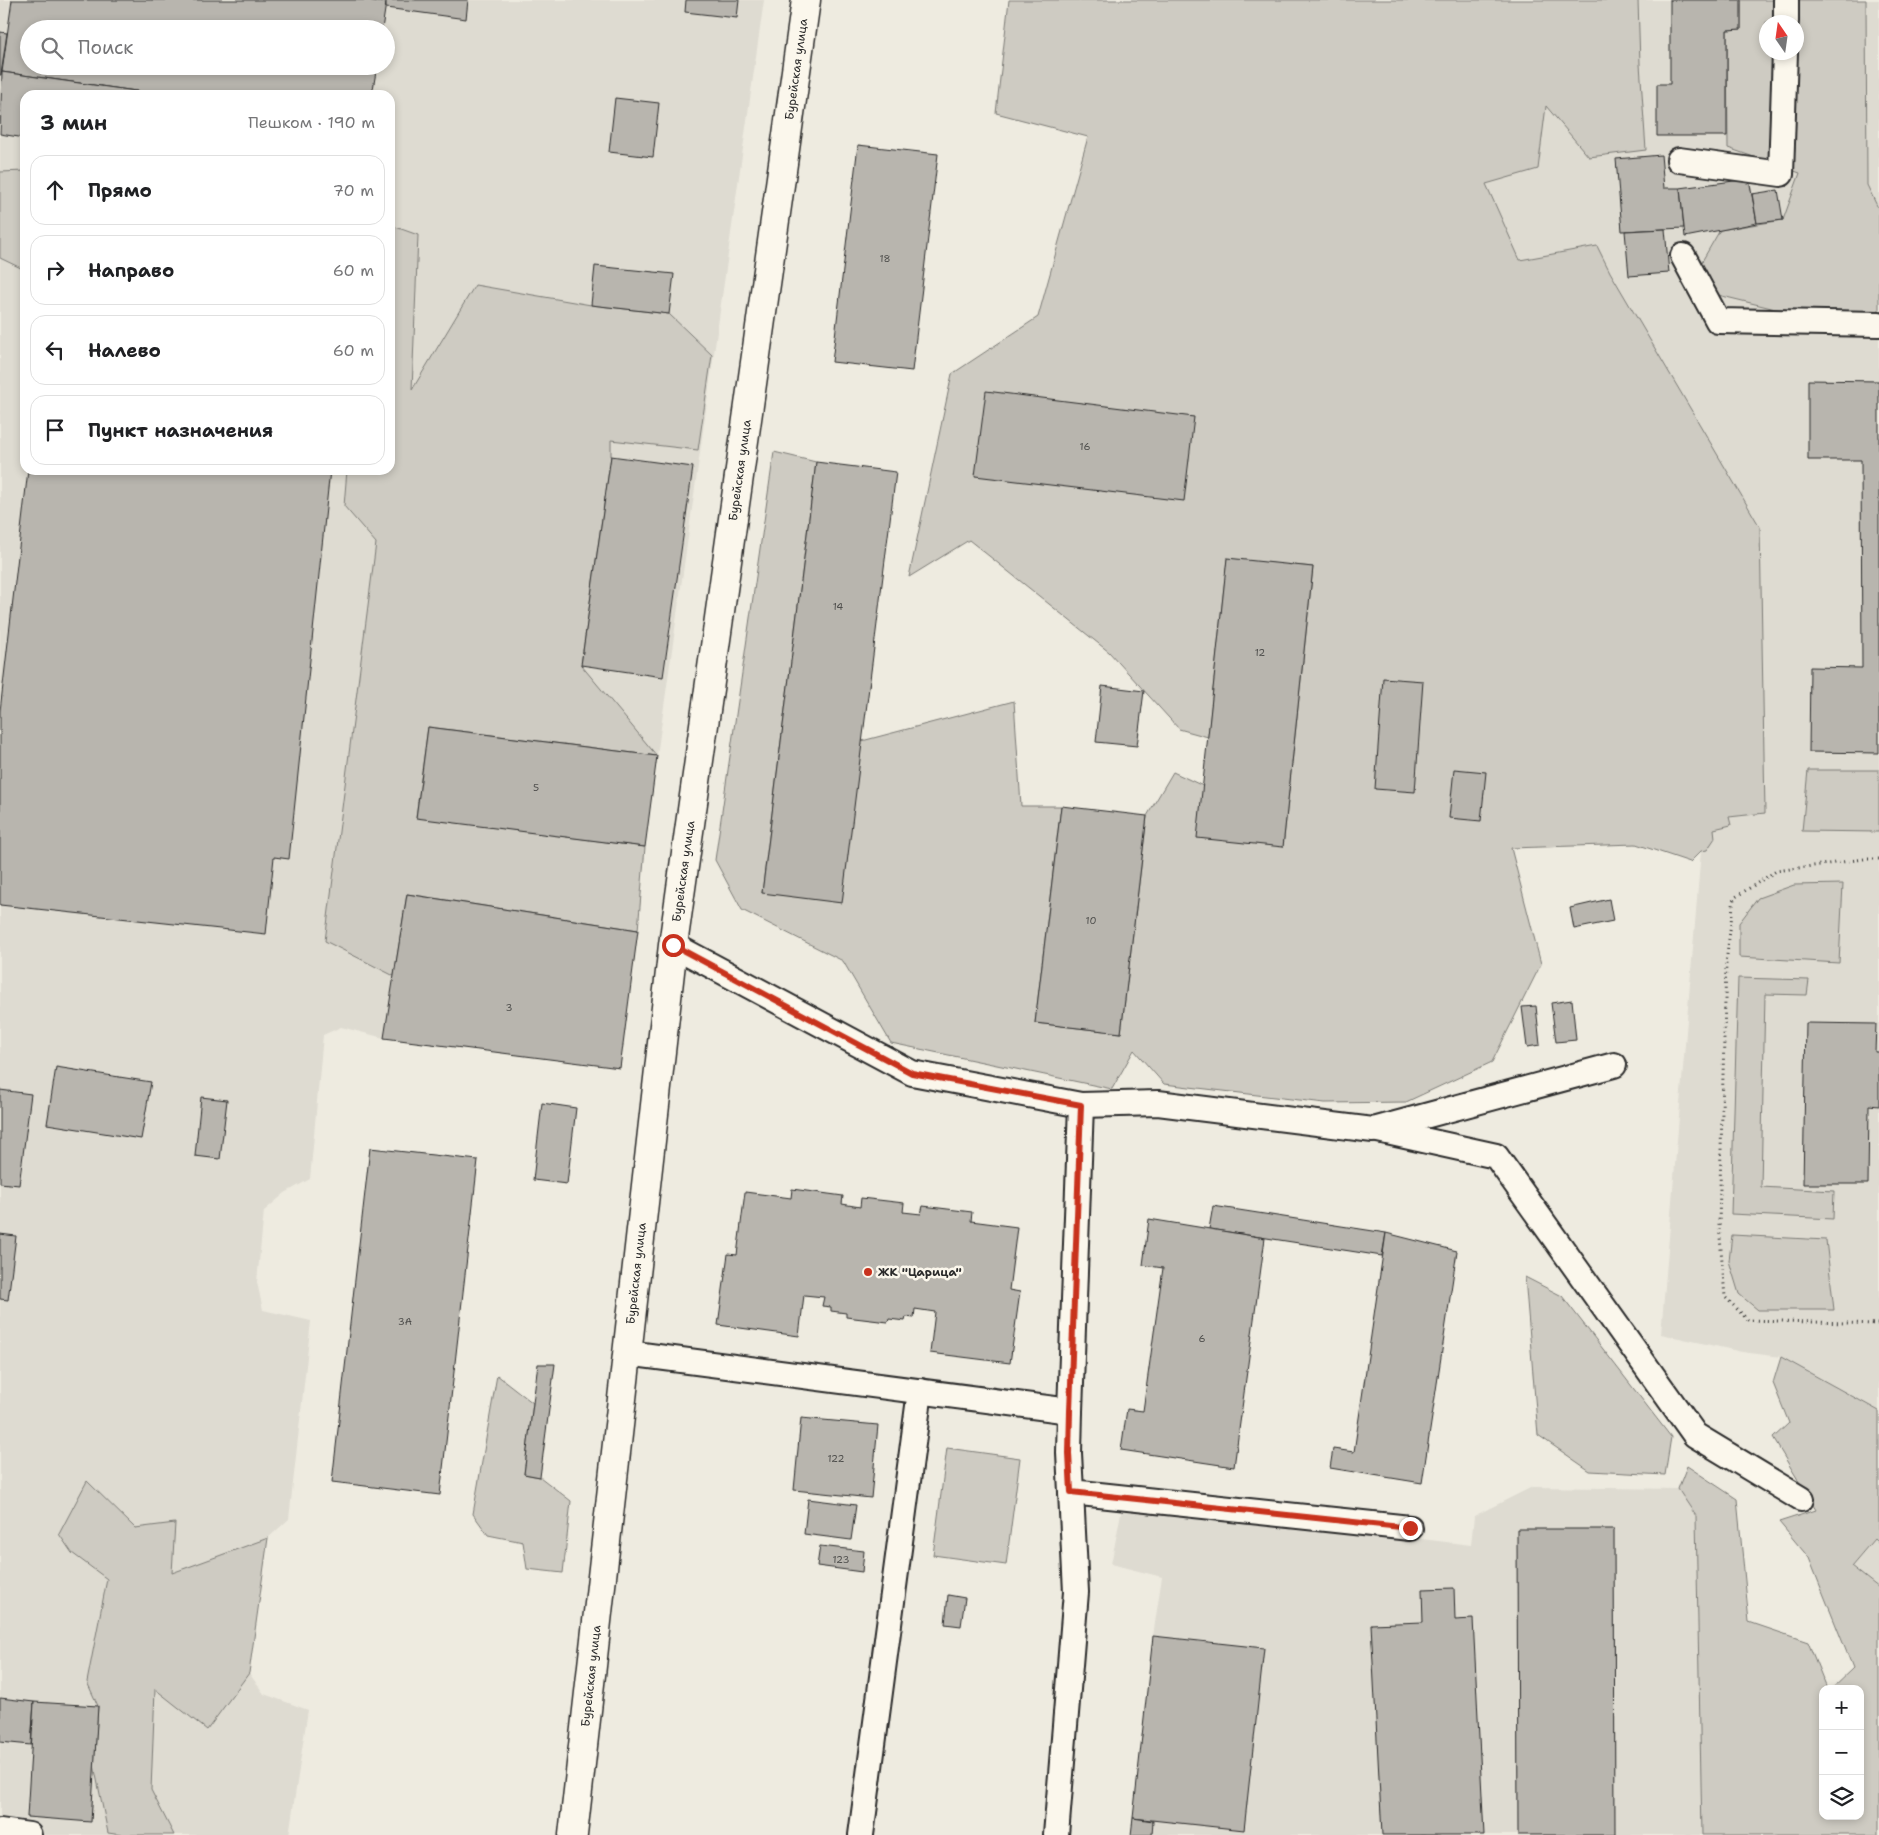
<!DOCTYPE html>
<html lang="ru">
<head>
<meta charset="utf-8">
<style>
	body { margin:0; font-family:"Shantell Sans",sans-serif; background:#f2f2f2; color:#202124 }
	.controls { position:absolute; right:15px; bottom:15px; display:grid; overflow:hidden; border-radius:10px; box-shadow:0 2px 8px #0003 }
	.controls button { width:45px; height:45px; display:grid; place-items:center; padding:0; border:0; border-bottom:1px solid #e0e0e0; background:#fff; color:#202124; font:25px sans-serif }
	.compass { position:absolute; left:1759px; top:15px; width:45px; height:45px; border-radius:50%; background:#fff; box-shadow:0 2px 8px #0003; rotate:347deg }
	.stop { position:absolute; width:15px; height:15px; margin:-11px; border:4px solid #c8321e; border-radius:50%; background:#fff }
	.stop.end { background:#c8321e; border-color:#fff; box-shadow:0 1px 5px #0008 }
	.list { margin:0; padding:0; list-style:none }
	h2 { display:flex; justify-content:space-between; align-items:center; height:65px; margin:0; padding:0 20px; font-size:21px }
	h2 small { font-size:16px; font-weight:400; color:#757577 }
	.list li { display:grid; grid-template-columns:32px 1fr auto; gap:15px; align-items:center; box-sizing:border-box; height:70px; margin:0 10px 10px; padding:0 10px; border:1px solid #e0e0e0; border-radius:15px }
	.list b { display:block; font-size:19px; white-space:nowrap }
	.list em { font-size:16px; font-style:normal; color:#757577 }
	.icon { flex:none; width:28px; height:28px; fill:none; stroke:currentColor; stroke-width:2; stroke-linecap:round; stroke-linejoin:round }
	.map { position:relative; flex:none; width:1879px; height:1835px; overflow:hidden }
	.search { position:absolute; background:#fff; box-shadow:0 2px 8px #0003; left:20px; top:20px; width:375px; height:55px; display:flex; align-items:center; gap:12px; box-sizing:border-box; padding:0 18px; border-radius:28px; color:#757577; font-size:19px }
	.panel { position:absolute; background:#fff; box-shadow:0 2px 8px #0003; left:20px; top:90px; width:375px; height:385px; border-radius:15px }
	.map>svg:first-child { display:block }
	.built { fill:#dedbd1; fill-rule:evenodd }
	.green { fill:#cecbc2; stroke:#7c7b76; fill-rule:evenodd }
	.building { fill:#b8b5ae; stroke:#2b2b2b }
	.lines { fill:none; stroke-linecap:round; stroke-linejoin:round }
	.service-casing { stroke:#2b2b2b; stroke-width:28 }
	.minor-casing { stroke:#2b2b2b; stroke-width:31 }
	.path { stroke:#2b2b2b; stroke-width:3; stroke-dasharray:1 4; stroke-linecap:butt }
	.service { stroke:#fbf7ec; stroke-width:24 }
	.minor { stroke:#fbf7ec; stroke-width:28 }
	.route { stroke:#c8321e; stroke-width:6 }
	.poi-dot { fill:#c8321e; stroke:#fbf7ec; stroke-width:2 }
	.labels { text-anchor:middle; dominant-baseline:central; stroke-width:5; stroke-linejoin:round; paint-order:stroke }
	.number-label { font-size:10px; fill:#4e4e4c }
	.street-label { font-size:12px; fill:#2b2b2b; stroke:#fbf7ec }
	.poi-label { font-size:12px; font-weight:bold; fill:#2b2b2b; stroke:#fbf7ec; text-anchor:start }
</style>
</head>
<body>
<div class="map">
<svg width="1879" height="1835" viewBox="0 0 1879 1835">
	<rect width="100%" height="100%" fill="#eeebe0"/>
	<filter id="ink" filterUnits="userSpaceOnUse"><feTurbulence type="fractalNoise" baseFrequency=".02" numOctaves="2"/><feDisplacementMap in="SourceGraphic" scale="10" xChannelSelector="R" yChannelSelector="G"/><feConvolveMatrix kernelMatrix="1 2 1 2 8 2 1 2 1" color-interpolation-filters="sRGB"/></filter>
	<g filter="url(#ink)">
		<g class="built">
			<path d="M0,0H764L657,756L645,847L638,930L620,1068L384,1038L341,1027L323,1035L310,1179L285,1193L264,1211L257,1282L263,1310L311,1321L289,1519L268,1538L249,1673L264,1694L308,1710L289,1835H0ZM29,29H386V66H29ZM25,95H390V470H25Z"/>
			<path d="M1436,0H1879V1411L1781,1357L1742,1352L1661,1334L1701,851L1714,829L1728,817L1764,813L1487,300ZM1766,22H1796V52H1766Z"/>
			<polygon points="1532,1487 1678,1489 1696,1516 1702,1835 1131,1835 1153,1636 1162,1577 1111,1564 1123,1503 1471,1545 1474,1516"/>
			<polygon points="1874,1539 1879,1544 1879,1588 1851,1566"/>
		</g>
		<g class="green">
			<polygon points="1009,0 1638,0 1640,64 1646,150 1589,157 1546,106 1538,169 1486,184 1520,260 1597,246 1610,272 1760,527 1765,813 1729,817 1731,825 1714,829 1715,838 1707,850 1701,851 1690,862 1636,844 1511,848 1541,964 1492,1062 1406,1102 1325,1103 1164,1084 1134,1050 1112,1089 891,1043 843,961 742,910 715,860 774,452 816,462 762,893 862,741 1014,701 1021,806 1061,806 1035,1023 1121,1033 1147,816 1173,772 1203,786 1283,847 1313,567 1227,559 1208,737 1179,729 1109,652 969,540 909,577 952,374 1038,317 1088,137 996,113"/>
			<path d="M1741,0H1866L1867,185L1879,210V312L1792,313L1718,295L1701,263L1720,230L1783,220L1800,173L1728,148L1727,30L1741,29ZM1766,22H1796V52H1766Z"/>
			<polygon points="25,171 25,270 0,258 0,172"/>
			<polygon points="390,225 418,235 412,390 475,285 591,305 669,314 712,355 698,450 611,440 611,456 581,665 657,756 428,727 416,817 645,847 638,930 407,894 394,976 325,941 376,543 344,506 347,470 390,470"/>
			<polygon points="1808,770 1879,770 1879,832 1802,831"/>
			<polygon points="1843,884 1839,963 1739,957 1739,923 1758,898 1794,885"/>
			<polygon points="1738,978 1809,980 1807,995 1765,994 1761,1187 1834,1191 1833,1219 1731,1214"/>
			<polygon points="1732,1235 1826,1240 1834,1310 1758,1310 1739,1294 1729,1261"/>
			<polygon points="1525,1277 1562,1296 1671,1437 1665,1475 1590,1471 1538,1435"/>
			<polygon points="1781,1357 1879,1411 1879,1544 1874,1539 1851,1566 1879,1588 1879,1835 1702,1835 1696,1516 1678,1489 1687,1466 1737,1499 1749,1622 1808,1642 1827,1689 1823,1689 1823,1816 1860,1816 1860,1689 1831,1689 1853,1668 1809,1558 1779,1522 1816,1510 1773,1438 1789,1423 1773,1383"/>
			<polygon points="497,1375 533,1403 524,1474 540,1477 571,1501 563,1573 527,1569 523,1542 488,1535 473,1514"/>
			<polygon points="947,1448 1020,1458 1006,1565 933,1555"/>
			<polygon points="87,1481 135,1528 175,1523 172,1573 268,1538 249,1673 207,1730 155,1689 151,1790 174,1835 122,1835 108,1833 94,1765 98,1706 87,1682 107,1579 72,1553 59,1534"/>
		</g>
		<g class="building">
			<polygon points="12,0 367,0 386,3 382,29 29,29 29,66 377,66 372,95 164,95 2,72"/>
			<polygon points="386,0 468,0 466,19 386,8"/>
			<polygon points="686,0 739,0 737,18 685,12"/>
			<polygon points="1670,0 1741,0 1741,29 1727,30 1727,136 1657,136 1657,84 1670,84"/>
			<polygon points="0,32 7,33 1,75 0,75"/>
			<polygon points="2,72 164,95 25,95 25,138 0,134"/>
			<polygon points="615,98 659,103 653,157 609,152"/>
			<polygon points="858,145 938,154 912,371 832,362"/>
			<polygon points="1661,155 1664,188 1680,188 1684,228 1622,231 1616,159"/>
			<polygon points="1749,179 1757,223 1685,237 1680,188"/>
			<polygon points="1778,190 1783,220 1757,223 1752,194"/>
			<polygon points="1665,229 1669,273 1629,276 1625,231"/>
			<polygon points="595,266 674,274 669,314 591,305"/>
			<polygon points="1808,380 1879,381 1879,753 1809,752 1810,667 1862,668 1861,460 1808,460"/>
			<polygon points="986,391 1194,417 1184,501 975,476"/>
			<polygon points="611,456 693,467 663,677 581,665"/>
			<polygon points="816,462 896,472 842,903 762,893"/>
			<polygon points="28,470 330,470 289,859 274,857 266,934 0,905 0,711"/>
			<polygon points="1227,558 1313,567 1283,847 1197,838"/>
			<polygon points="1383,678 1423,681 1415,792 1375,789"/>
			<polygon points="1102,686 1144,691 1137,746 1096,742"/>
			<polygon points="428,727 657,756 645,847 416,818"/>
			<polygon points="1454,769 1486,772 1481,821 1449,818"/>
			<polygon points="1061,806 1147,816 1121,1033 1035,1023"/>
			<polygon points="407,894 638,930 620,1068 384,1038"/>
			<polygon points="1609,899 1613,921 1574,929 1570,908"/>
			<polygon points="1572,1000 1576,1040 1556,1042 1551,1003"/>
			<polygon points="1536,1006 1540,1045 1527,1047 1522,1007"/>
			<polygon points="1806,1023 1876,1024 1875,1052 1879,1052 1879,1106 1869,1105 1868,1184 1803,1184"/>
			<polygon points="56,1067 151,1082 141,1139 47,1124"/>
			<polygon points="0,1090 31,1094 19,1185 0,1183"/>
			<polygon points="201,1097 227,1100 220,1159 195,1156"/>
			<polygon points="542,1103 576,1108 567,1184 533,1180"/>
			<polygon points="370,1148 478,1160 440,1495 332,1482"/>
			<polygon points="792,1189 843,1196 842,1204 860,1207 861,1198 904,1203 903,1212 921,1214 923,1206 972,1212 971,1221 1017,1227 1009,1290 1020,1292 1010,1363 930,1353 935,1312 915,1309 914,1318 906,1317 905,1321 889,1319 888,1322 846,1317 846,1313 831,1311 831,1307 822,1306 824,1297 804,1295 799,1336 718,1325 728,1254 737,1255 745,1192 791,1198"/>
			<polygon points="1213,1206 1386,1233 1382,1256 1209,1229"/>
			<polygon points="1149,1219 1265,1238 1234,1467 1121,1450 1127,1409 1143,1411 1163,1268 1143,1265"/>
			<polygon points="1386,1233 1457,1251 1422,1483 1330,1468 1333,1449 1354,1452"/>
			<polygon points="0,1234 16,1236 8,1300 0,1299"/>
			<polygon points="538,1364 555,1364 540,1477 524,1474"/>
			<polygon points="801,1418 878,1425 871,1498 794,1490"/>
			<polygon points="808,1499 856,1505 851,1540 804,1534"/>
			<polygon points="1517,1529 1614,1529 1615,1835 1518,1835"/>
			<polygon points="820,1546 864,1551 862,1572 817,1566"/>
			<polygon points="1454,1588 1455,1620 1473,1619 1484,1835 1382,1835 1371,1624 1423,1622 1422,1589"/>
			<polygon points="948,1595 965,1598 961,1626 945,1624"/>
			<polygon points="1153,1636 1264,1648 1244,1830 1133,1818"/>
			<polygon points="0,1698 34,1702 31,1745 0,1742"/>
			<polygon points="34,1702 98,1706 91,1822 27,1817"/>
			<polygon points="1133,1818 1153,1821 1152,1835 1131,1835"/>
		</g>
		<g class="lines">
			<defs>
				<g id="service">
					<polyline points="1786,22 1786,0"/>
					<polyline points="1679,160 1781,174 1785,52"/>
					<polyline points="1683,256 1718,321 1879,324"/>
					<polyline points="673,945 912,1073 1081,1105 1158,1103 1373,1130 1614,1065"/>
					<polyline points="1081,1105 1070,1411 1069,1453 1071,1492 1410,1528"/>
					<polyline points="1378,1130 1496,1156 1695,1435 1801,1499"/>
					<polyline points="627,1353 1070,1411"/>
					<polyline points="0,1831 29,1835"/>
					<polyline points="861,1835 920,1391"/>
					<polyline points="1056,1835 1076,1592 1071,1492"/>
				</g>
				<g id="minor">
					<path id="s1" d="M573,1835L673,945L806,0"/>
				</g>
			</defs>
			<use href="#service" class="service-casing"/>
			<use href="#minor" class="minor-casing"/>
			<polyline class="path" points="1879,859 1864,859 1776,871 1734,898 1726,963 1719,1225 1725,1297 1748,1320 1879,1324"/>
			<use href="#service" class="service"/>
			<use href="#minor" class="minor"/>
		</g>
	</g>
	<g class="lines" filter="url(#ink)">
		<polyline class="route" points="673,945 912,1073 1081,1105 1070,1411 1069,1453 1071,1492 1410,1528"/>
	</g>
	<circle class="poi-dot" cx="868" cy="1272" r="5"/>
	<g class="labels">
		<g class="number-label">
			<text x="885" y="258">18</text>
			<text x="1085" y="446">16</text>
			<text x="838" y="606">14</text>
			<text x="1260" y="652">12</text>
			<text x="536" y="787">5</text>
			<text x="1091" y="920">10</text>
			<text x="509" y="1007">3</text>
			<text x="405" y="1321">3А</text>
			<text x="1202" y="1338">6</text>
			<text x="836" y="1458">122</text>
			<text x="841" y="1559">123</text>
		</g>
		<g class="street-label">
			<text stroke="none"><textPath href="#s1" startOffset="1780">Бурейская улица</textPath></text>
			<text stroke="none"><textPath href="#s1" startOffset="1375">Бурейская улица</textPath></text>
			<text stroke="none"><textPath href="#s1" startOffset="970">Бурейская улица</textPath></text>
			<text stroke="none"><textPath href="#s1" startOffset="565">Бурейская улица</textPath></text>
			<text stroke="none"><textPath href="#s1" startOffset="160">Бурейская улица</textPath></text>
		</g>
		<g class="poi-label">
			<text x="878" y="1272">ЖК "Царица"</text>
		</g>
	</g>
</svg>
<div class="controls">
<button>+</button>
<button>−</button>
<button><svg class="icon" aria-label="layers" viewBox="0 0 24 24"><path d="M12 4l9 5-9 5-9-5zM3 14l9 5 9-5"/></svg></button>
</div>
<svg class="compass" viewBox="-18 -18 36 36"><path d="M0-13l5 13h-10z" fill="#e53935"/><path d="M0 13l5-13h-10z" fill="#757577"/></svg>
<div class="stop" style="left:673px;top:945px"></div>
<div class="stop end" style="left:1410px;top:1528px"></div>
<div class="search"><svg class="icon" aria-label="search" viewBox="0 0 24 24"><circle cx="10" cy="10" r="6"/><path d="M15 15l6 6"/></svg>Поиск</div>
<section class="panel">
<h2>3 мин<small>Пешком · 190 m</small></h2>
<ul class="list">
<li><svg class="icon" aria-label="ahead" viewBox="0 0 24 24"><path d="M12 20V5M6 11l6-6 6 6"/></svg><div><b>Прямо</b></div><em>70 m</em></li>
<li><svg class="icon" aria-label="right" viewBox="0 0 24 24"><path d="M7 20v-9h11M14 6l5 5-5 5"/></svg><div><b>Направо</b></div><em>60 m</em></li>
<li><svg class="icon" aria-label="left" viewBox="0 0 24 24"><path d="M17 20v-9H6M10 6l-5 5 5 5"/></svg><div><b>Налево</b></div><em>60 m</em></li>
<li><svg class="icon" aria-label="arrive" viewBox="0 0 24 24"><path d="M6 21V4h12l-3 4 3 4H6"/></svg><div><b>Пункт назначения</b></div></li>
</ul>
</section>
</div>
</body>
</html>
